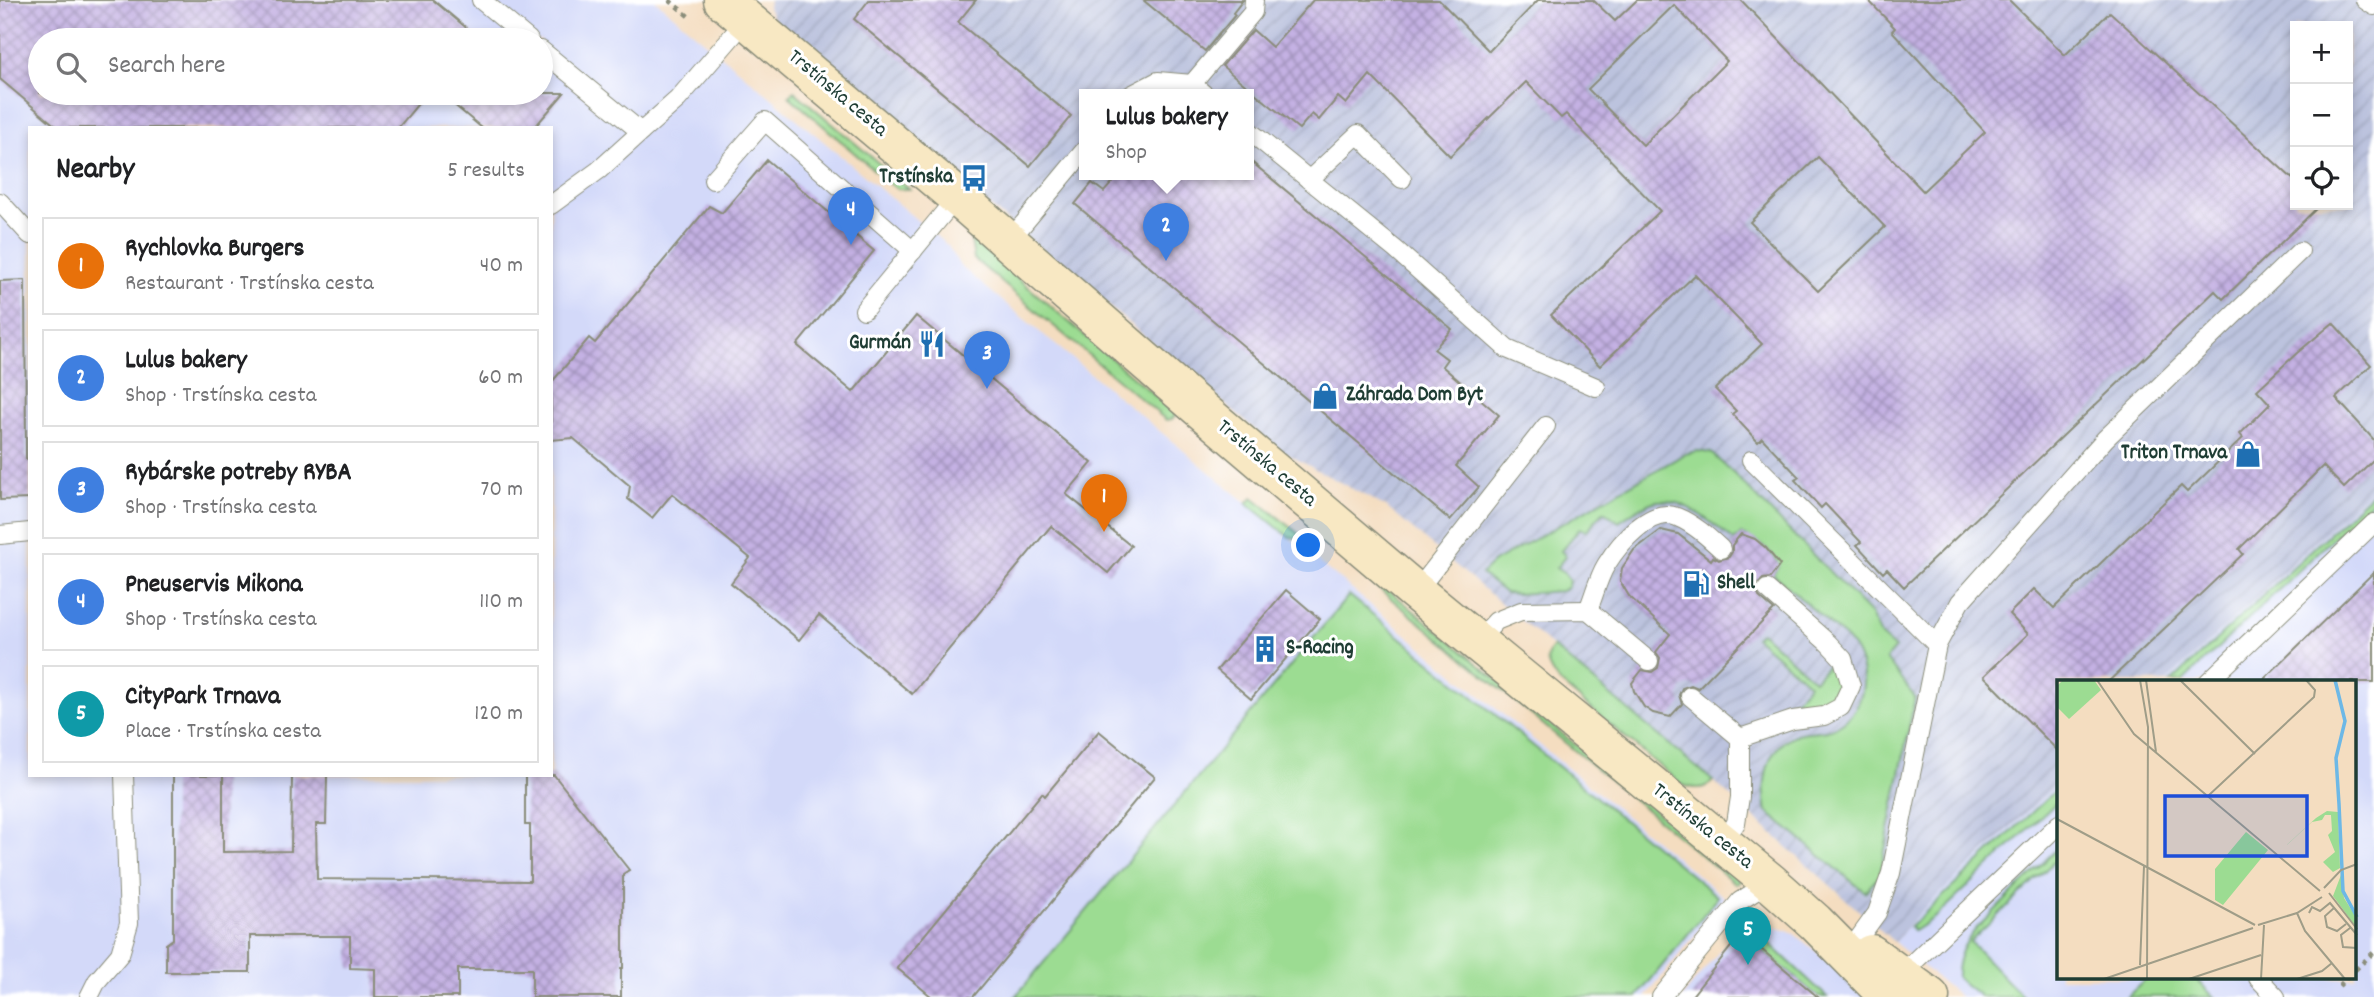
<!DOCTYPE html>
<html lang="en">
<head>
<meta charset="utf-8">
<style>
	body { margin:0; font-family:Dekko,sans-serif; background:#f6f6f6; color:#202124 }
	.controls { position:absolute; right:21px; top:21px; display:grid; overflow:hidden; border-radius:0px; box-shadow:0 4px 10px #0003 }
	.controls button { width:63px; height:63px; display:grid; place-items:center; padding:0; border:0; border-bottom:2px solid #e0e0e0; background:#fff; color:#202124; font:35px sans-serif }
	.you { position:absolute; left:1309px; top:546px; width:24px; height:24px; margin:-18px; border:5px solid #fff; border-radius:50%; background:#1a73e8; box-shadow:0 0 0 10px #1a73e833 }
	.badge { display:grid; place-items:center; width:46px; height:46px; border-radius:50%; background:#1f6fb2; color:#fff; font-size:23px; font-weight:700 }
	.pin { position:absolute; translate:-50% -58px; filter:drop-shadow(0 2px 4px #0008) }
	.pin::after { content:''; position:absolute; top:37px; width:24px; height:21px; background:inherit; clip-path:polygon(0 0,100% 0,50% 100%) }
	.popup { position:absolute; left:1079px; top:89px; width:175px; height:91px; box-sizing:border-box; display:grid; place-content:center; border-radius:0px; background:#fff; filter:drop-shadow(0 2px 5px #0005); font-size:23px; white-space:nowrap; color:#757577 }
	.popup b { font-size:26px; color:#202124 }
	.popup::after { content:''; position:absolute; left:50%; top:100%; margin-left:-14px; border:14px solid transparent; border-top-color:#fff }
	.list { margin:0; padding:0; list-style:none }
	h2 { display:flex; justify-content:space-between; align-items:center; height:91px; margin:0; padding:0 28px; font-size:30px }
	h2 small { font-size:23px; font-weight:400; color:#757577 }
	.list li { display:grid; grid-template-columns:46px 1fr auto; gap:21px; align-items:center; box-sizing:border-box; height:98px; margin:0 14px 14px; padding:0 14px; border:2px solid #e0e0e0; border-radius:0px }
	.list b { display:block; font-size:26px; white-space:nowrap }
	.list p { margin:0; font-size:23px; white-space:nowrap; color:#757577 }
	.list em { font-size:23px; font-style:normal; color:#757577 }
	.icon { flex:none; width:38px; height:38px; fill:none; stroke:currentColor; stroke-width:2; stroke-linecap:round; stroke-linejoin:round }
	.map { position:relative; flex:none; width:2374px; height:997px; overflow:hidden }
	.search { position:absolute; background:#fff; box-shadow:0 4px 10px #0003; left:28px; top:28px; width:525px; height:77px; display:flex; align-items:center; gap:18px; box-sizing:border-box; padding:0 24px; border-radius:38px; color:#757577; font-size:26px }
	.panel { position:absolute; background:#fff; box-shadow:0 4px 10px #0003; left:28px; top:126px; width:525px; height:651px; border-radius:0px }
	.map>svg:first-child { display:block }
	.built { fill:#d3d9f9; fill-rule:evenodd }
	.industrial { fill:url(#industrial-furrows); fill-rule:evenodd }
	.grass { fill:#9cdc92; stroke:#5e8c63; stroke-width:2 }
	.building { fill:url(#building-cross-hatch); fill-rule:evenodd }
	.lines { fill:none; stroke-linecap:round; stroke-linejoin:round }
	.lane-casing { stroke:#8a8d7a; stroke-width:20 }
	.secondary-casing { stroke:#8a8d7a; stroke-width:41 }
	.path { stroke:#8a8d7a; stroke-width:4.5; stroke-dasharray:5 5; stroke-linecap:butt }
	.lane { stroke:#fff; stroke-width:18 }
	.secondary { stroke:#f8e8c3; stroke-width:38 }
	.labels { text-anchor:middle; dominant-baseline:central; stroke-width:6; stroke-linejoin:round; paint-order:stroke }
	.street-label { font-size:21px; fill:#1f3d34; stroke:#fff }
	.poi-label { font-size:21px; font-weight:bold; fill:#1f3d34; stroke:#fff; text-anchor:end }
	.inset-river { fill:none; stroke:#6db8e6; stroke-width:3.5 }
	.inset-road { fill:none; stroke:#9f9d88; stroke-width:2 }
	.view { fill:#1d4ed8; fill-opacity:0.15; stroke:#1d4ed8; stroke-width:3.5 }
	.inset-edge { fill:none; stroke:#1f3d34; stroke-width:3.5 }
</style>
</head>
<body>
<div class="map">
<svg width="2374" height="997" viewBox="0 0 2374 997">
	<defs>
		<pattern id="industrial-furrows" width="10" height="10" patternUnits="userSpaceOnUse" patternTransform="scale(1.75)"><rect width="10" height="10" fill="#bcc3de"/><path d="M-1 1l2-2M0 10L10 0M9 11l2-2" fill="none" stroke="#a1a8bf"/></pattern>
		<pattern id="building-cross-hatch" width="8" height="8" patternUnits="userSpaceOnUse" patternTransform="scale(1.75)"><rect width="8" height="8" fill="#c4b1e3"/><path d="M0 0l8 8M0 8l8-8" fill="none" stroke="#9f91b9"/></pattern>
	</defs>
	<rect width="100%" height="100%" fill="#fff"/>
	<filter id="ink" filterUnits="userSpaceOnUse"><feTurbulence type="fractalNoise" baseFrequency=".0143" numOctaves="2"/><feDisplacementMap in="SourceGraphic" scale="14" xChannelSelector="R" yChannelSelector="G"/><feConvolveMatrix kernelMatrix="1 2 1 2 8 2 1 2 1" color-interpolation-filters="sRGB"/></filter>
	<filter id="wash" filterUnits="userSpaceOnUse"><feTurbulence type="fractalNoise" baseFrequency=".00686" numOctaves="4" result="noise"/><feDisplacementMap in="SourceGraphic" scale="28" xChannelSelector="R" yChannelSelector="G"/><feGaussianBlur stdDeviation="1.57" result="paint"/><feColorMatrix in="noise" values="0 0 0 0 0 0 0 0 0 0 0 0 0 0 0 0 0 1.4 0 .05"/><feComposite in="paint" operator="in"/></filter>
	<g filter="url(#wash)">
		<rect width="100%" height="100%" fill="#f4ddc0"/>
		<g class="built">
			<path d="M0,0H655L948,246L960,266L1725,898L1645,997H0ZM40,40H541V93H40ZM30,128H551V775H30Z"/>
			<polygon points="2374,487 2374,997 1960,997 1894,942 1921,911 2059,782 2059,978 2355,978 2355,682 2166,682"/>
			<polygon points="1755,925 1782,929 1794,934 1874,997 1682,997 1737,930"/>
		</g>
		<path class="industrial" d="M769,0H2374V487L2166,682H2059V782L1921,911L1894,942L1713,781L1386,507L1278,449L776,26L768,7ZM2295,26H2348V205H2295ZM1084,95H1248V175H1084Z"/>
		<g class="grass">
			<polygon points="794,91 909,189 898,189 890,184 789,96"/>
			<polygon points="971,240 977,243 1176,414 1172,419 1166,420 974,259"/>
			<path d="M1697,451L1711,453L1735,475L1871,614L1881,636L1895,648L1886,659L1915,697L1880,875L1865,892L1767,812C1761,783 1765,746 1797,734C1808,730 1820,733 1833,728C1865,714 1872,673 1852,646C1845,636 1834,629 1825,620C1808,605 1791,589 1773,574L1779,565C1770,549 1758,541 1741,534L1735,541C1713,525 1683,494 1653,502C1640,506 1630,515 1619,522L1604,511L1586,531L1580,528L1561,551L1566,556L1556,568L1565,574L1569,580L1568,586L1562,591L1517,594L1505,593L1481,574L1494,562L1685,454Z"/>
			<polygon points="2374,491 2374,499 2182,682 2171,682"/>
			<polygon points="1253,497 1298,533 1300,538 1289,537 1247,503"/>
			<polygon points="1362,568 1740,881 1736,884 1359,572"/>
			<polygon points="1349,595 1718,897 1637,997 1015,997"/>
			<path d="M1761,632L1814,680L1829,664C1851,687 1822,716 1795,700L1809,684L1755,637Z"/>
			<path d="M1553,647L1713,781C1704,791 1692,789 1681,784L1557,680C1549,669 1542,658 1553,647Z"/>
			<polygon points="2059,787 2059,800 1937,916 1914,931 1910,927"/>
			<path d="M2059,847V857L1970,942L2023,997H1981L1957,978C1956,959 1964,943 1976,929Z"/>
			<polygon points="1753,928 1827,997 1818,997 1742,933"/>
			<polygon points="2147,978 2195,978 2214,997 2127,997"/>
		</g>
		<g id="blocks">
			<g class="building">
				<polygon points="0,0 433,0 481,40 40,40 40,93 427,93 398,128 58,128 0,79"/>
				<polygon points="869,0 976,0 958,22 1071,116 1030,166 854,19"/>
				<polygon points="1143,0 1243,0 1233,13 1235,15 1205,51"/>
				<path d="M1313,0H1439L1489,51L1538,0H1593L1615,21L1637,0H1741L1923,191L1985,132L1892,31L1895,28L1868,0H2009L2065,55L2110,12L2295,181V205H2320L2223,299L2215,291L1904,587L1887,569L1883,573L1857,545L1861,542L1825,504L1821,508L1795,480L1799,477L1762,438L1758,442L1732,414L1736,411L1715,389L1762,344L1695,275L1600,366L1551,315L1660,211L1566,114L1561,118L1526,82L1450,156L1370,75L1346,104L1338,97L1319,120L1312,114L1299,129L1222,66L1253,30L1272,47ZM1674,5L1727,61L1643,145L1588,89ZM1818,157L1885,227L1818,291L1750,222Z"/>
				<polygon points="440,93 564,93 534,128 482,128"/>
				<polygon points="1248,159 1452,329 1434,349 1447,359 1442,366 1499,415 1456,466 1479,487 1450,520 1075,204 1092,183 1104,192 1119,175 1248,175"/>
				<polygon points="767,160 874,251 797,345 853,392 916,316 1092,463 1066,494 1131,546 1108,573 1051,526 912,694 819,615 799,640 731,583 750,558 672,494 652,518 628,499 630,486 573,438 551,440 551,383 589,338 595,343 709,206 722,213"/>
				<polygon points="25,280 26,459 30,459 30,499 0,500 0,281"/>
				<polygon points="2333,323 2371,365 2336,398 2374,440 2374,459 2344,488 2323,466 2239,549 2243,554 2108,682 2059,682 2059,752 1984,676 2028,634 2009,614 2034,589 2054,608 2181,486 2187,492 2243,438 2240,434 2270,404 2257,390 2297,353"/>
				<polygon points="1661,530 1678,534 1711,560 1713,557 1719,560 1729,557 1732,552 1732,545 1741,534 1755,539 1766,548 1780,565 1770,578 1763,579 1756,587 1759,597 1774,610 1698,688 1691,685 1682,688 1679,695 1682,704 1670,717 1653,713 1644,707 1634,691 1632,683 1642,670 1652,672 1658,668 1660,658 1656,652 1670,634 1629,596 1620,581 1622,568 1634,550"/>
				<polygon points="2374,572 2374,682 2261,682"/>
				<polygon points="1286,590 1320,619 1251,699 1217,670"/>
				<polygon points="1099,731 1155,777 973,997 932,997 897,968 1042,793 1045,796"/>
				<polygon points="173,775 223,775 223,852 291,851 292,775 327,775 326,824 316,824 317,879 530,881 530,825 525,825 525,775 554,775 629,870 623,874 623,968 621,968 621,997 532,997 532,969 458,969 458,997 375,997 375,969 350,968 350,936 250,936 250,972 166,972 166,944 173,939"/>
				<polygon points="1742,933 1818,997 1691,997"/>
			</g>
		</g>
	</g>
	<g filter="url(#ink)">
		<use href="#blocks" fill-opacity="0" stroke="#8a8d7a" stroke-width="2"/>
		<g class="lines">
			<defs>
				<g id="lane">
					<polyline points="481,0 529,40"/>
					<polyline points="2365,0 2374,6"/>
					<polyline points="541,50 641,132 678,99 747,19"/>
					<polyline points="1192,84 1253,12 1254,0"/>
					<polyline points="1131,95 1158,81 1192,84 1205,95"/>
					<polyline points="1248,130 1396,250 1507,349 1596,387"/>
					<polyline points="713,180 765,121 913,251"/>
					<polyline points="1309,180 1358,134 1402,179"/>
					<polyline points="0,202 30,235"/>
					<polyline points="551,205 599,170 641,132"/>
					<polyline points="1009,241 1084,151"/>
					<polyline points="864,310 957,197"/>
					<polyline points="1751,460 1937,645"/>
					<polyline points="0,535 30,532"/>
					<polyline points="1416,592 1546,426"/>
					<path d="M1588,610C1594,596 1598,578 1606,565C1619,544 1650,506 1677,517C1694,524 1708,537 1721,549"/>
					<polyline points="1477,642 1496,621 1521,611 1588,610 1649,661"/>
					<polyline points="2208,682 2374,523"/>
					<polyline points="1690,696 1740,738 1740,797 1736,823 1722,844"/>
					<polyline points="1740,738 1793,720 1824,716 1841,707 1851,686 1843,659 1828,643 1767,589"/>
					<polyline points="1856,942 1877,913 1891,873 1937,645 1960,602 2105,439 2300,251"/>
					<polyline points="1900,975 2059,824"/>
					<polyline points="2258,978 2276,997"/>
					<polyline points="89,997 97,981 120,954 129,923 124,775"/>
					<polyline points="1661,997 1740,901 1770,882"/>
				</g>
				<g id="secondary">
					<polyline points="723,0 969,207 1198,407 1416,592 1770,882 1815,922 1889,997"/>
					<polyline points="1871,954 1930,997"/>
				</g>
			</defs>
			<use href="#lane" class="lane-casing"/>
			<use href="#secondary" class="secondary-casing"/>
			<g class="path">
				<polyline points="669,0 692,19"/>
				<polyline points="2355,970 2374,952"/>
				<polyline points="2339,986 2347,978"/>
			</g>
			<use href="#lane" class="lane"/>
			<use href="#secondary" class="secondary"/>
		</g>
	</g>
	<defs>
		<symbol id="bus-bare" viewBox="-9 -9 18 18"><path d="M-5-6H5V4H4V6H2V4H-2V6H-4V4H-5ZM-3.5-4V0h7V-4ZM-3.5 1.2v1.5H-2V1.2ZM2 1.2v1.5H3.5V1.2Z" fill="#1f6fb2" stroke="#fff" stroke-width="2.5" paint-order="stroke"/></symbol>
		<symbol id="restaurant-bare" viewBox="-9 -9 18 18"><path d="M-5-6h1v4h1v-4h1v4h1v-4h1v5L-1.5 .5V6h-2V.5L-5-1ZM5-6V6H3V1.5H1.5Q1.5-4 5-6Z" fill="#1f6fb2" stroke="#fff" stroke-width="2.5" paint-order="stroke"/></symbol>
		<symbol id="shop-bare" viewBox="-9 -9 18 18"><path d="M-5-2.5h2.3a2.7 3.5 0 0 1 5.4 0H5L5.5 6h-11ZM-1.5-2.5h3a1.5 2.3 0 0 0-3 0Z" fill="#1f6fb2" stroke="#fff" stroke-width="2.5" paint-order="stroke"/></symbol>
		<symbol id="fuel-bare" viewBox="-9 -9 18 18"><path d="M-5.5-6h7V0h2V4h1.3V-2.5L3-4.5l.8-.8L6-3V5H2.5V1h-1V6h-7ZM-4.2-4.7v3.2H.2V-4.7Z" fill="#1f6fb2" stroke="#fff" stroke-width="2.5" paint-order="stroke"/></symbol>
		<symbol id="building-bare" viewBox="-9 -9 18 18"><path d="M-4-6H4V6H1V3H-1V6H-4ZM-2.5-4.3h1.7v1.8h-1.7ZM.8-4.3h1.7v1.8H.8ZM-2.5-1h1.7V.8h-1.7ZM.8-1h1.7V.8H.8Z" fill="#1f6fb2" stroke="#fff" stroke-width="2.5" paint-order="stroke"/></symbol>
	</defs>
	<g fill-rule="evenodd">
		<use href="#bus-bare" x="955" y="159" width="38" height="38"/>
		<use href="#restaurant-bare" x="913" y="325" width="38" height="38"/>
		<use href="#shop-bare" x="1306" y="377" width="38" height="38"/>
		<use href="#shop-bare" x="2229" y="435" width="38" height="38"/>
		<use href="#fuel-bare" x="1677" y="565" width="38" height="38"/>
		<use href="#building-bare" x="1246" y="630" width="38" height="38"/>
	</g>
	<g class="labels">
		<g class="street-label">
			<text transform="translate(837 94) rotate(40)">Trstínska cesta</text>
			<text transform="translate(1266 464) rotate(40)">Trstínska cesta</text>
			<text transform="translate(1702 827) rotate(39)">Trstínska cesta</text>
		</g>
		<g class="poi-label">
			<text x="953" y="178">Trstínska</text>
			<text x="911" y="344">Gurmán</text>
			<text x="1346" y="396" text-anchor="start">Záhrada Dom Byt</text>
			<text x="2227" y="454">Triton Trnava</text>
			<text x="1717" y="584" text-anchor="start">Shell</text>
			<text x="1286" y="649" text-anchor="start">S-Racing</text>
		</g>
	</g>
	<g transform="translate(2057 680)">
		<rect width="299" height="299" fill="#f4ddc0"/>
		<path d="M270,131L281,132L283,188L276,192L266,182L278,172L271,155L275,151L274,135H268L265,140L255,142L222,172L259,138ZM189,152L211,170L166,225L158,220V189ZM284,195L287,218L299,237V247L276,216Z" fill="#9cdc92"/>
		<path d="M6,0H37L44,10L12,39L0,27V6Z" fill="#9cdc92"/>
		<path class="inset-river" d="M278,0L288,41L279,78L282,124M282,124L286,211L300,237"/>
		<path class="inset-road" d="M40,0L77,54L263,211M83,0L91,47L90,299M89,0L99,72M123,0L198,74M151,116L257,17L258,10L249,0M0,139L198,245M267,208L284,190L300,184M272,213L300,249M277,228L268,236L270,247L280,251L289,244M240,233L248,251L288,299M252,233L255,227L263,231L273,223L300,255M201,245L240,233L265,217M293,248L284,255L286,267L300,268M83,285L87,186M47,299L196,248M132,299L204,275M204,299L207,245M240,299L265,291L275,283"/>
		<path class="view" d="M108,116H250V176H108Z"/>
		<rect width="299" height="299" class="inset-edge"/>
	</g>
</svg>
<div class="controls">
<button>+</button>
<button>−</button>
<button><svg class="icon" aria-label="locate" viewBox="0 0 24 24"><circle cx="12" cy="12" r="6"/><path d="M12 2v4M12 18v4M2 12h4M18 12h4"/></svg></button>
</div>
<div class="you"></div>
<div class="pin badge" style="left:1104px;top:532px;background:#e8710a">1</div>
<div class="pin badge" style="left:1166px;top:261px;background:#3f7fe0">2</div>
<div class="popup"><b>Lulus bakery</b>Shop</div>
<div class="pin badge" style="left:987px;top:389px;background:#3f7fe0">3</div>
<div class="pin badge" style="left:851px;top:245px;background:#3f7fe0">4</div>
<div class="pin badge" style="left:1748px;top:965px;background:#0f9aa8">5</div>
<div class="search"><svg class="icon" aria-label="search" viewBox="0 0 24 24"><circle cx="10" cy="10" r="6"/><path d="M15 15l6 6"/></svg>Search here</div>
<section class="panel">
<h2>Nearby<small>5 results</small></h2>
<ul class="list">
<li><span class="badge" style="background:#e8710a">1</span><div><b>Rychlovka Burgers</b><p>Restaurant · Trstínska cesta</p></div><em>40 m</em></li>
<li><span class="badge" style="background:#3f7fe0">2</span><div><b>Lulus bakery</b><p>Shop · Trstínska cesta</p></div><em>60 m</em></li>
<li><span class="badge" style="background:#3f7fe0">3</span><div><b>Rybárske potreby RYBA</b><p>Shop · Trstínska cesta</p></div><em>70 m</em></li>
<li><span class="badge" style="background:#3f7fe0">4</span><div><b>Pneuservis Mikona</b><p>Shop · Trstínska cesta</p></div><em>110 m</em></li>
<li><span class="badge" style="background:#0f9aa8">5</span><div><b>CityPark Trnava</b><p>Place · Trstínska cesta</p></div><em>120 m</em></li>
</ul>
</section>
</div>
</body>
</html>
